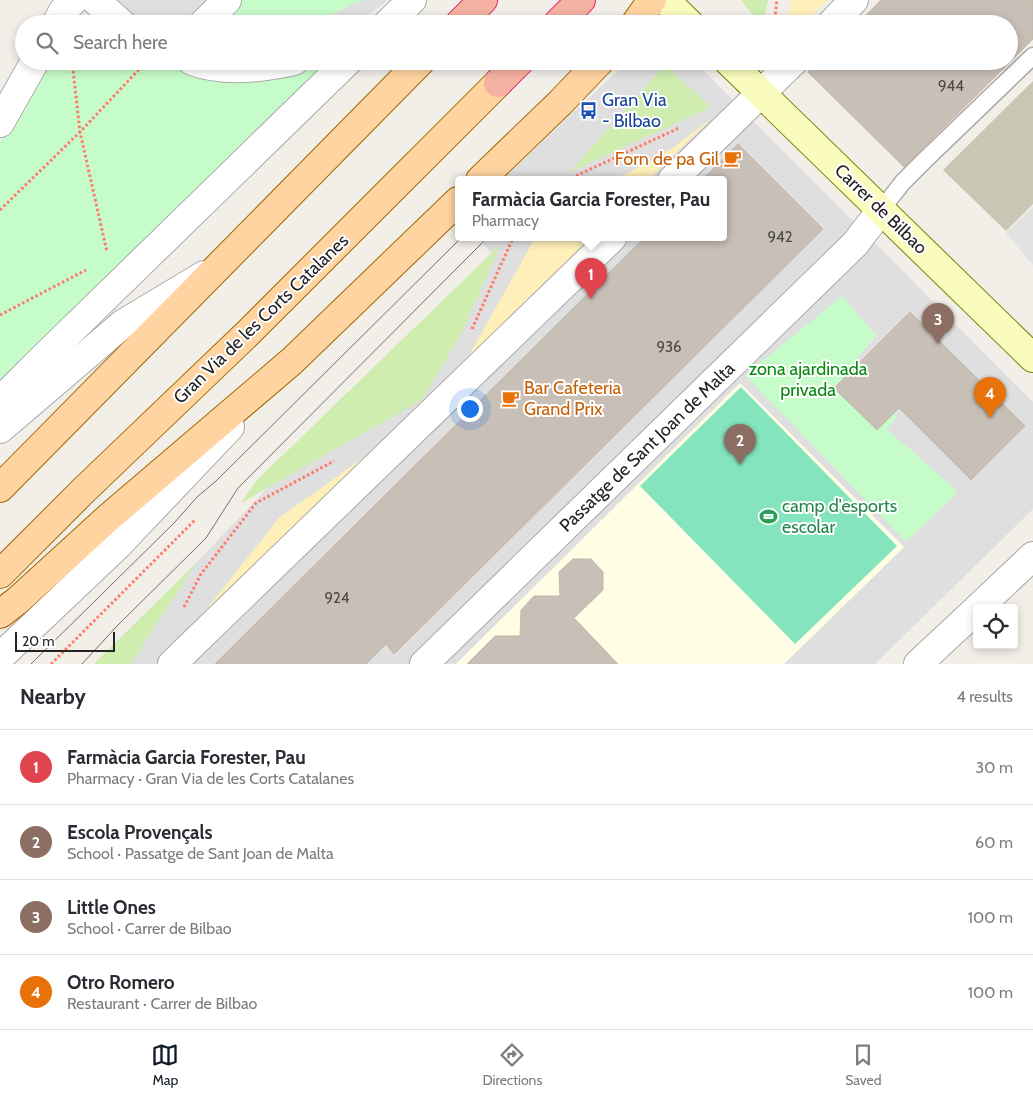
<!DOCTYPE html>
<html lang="en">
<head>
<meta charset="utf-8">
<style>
	body { margin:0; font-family:Cabin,sans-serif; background:#f7f7f7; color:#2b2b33 }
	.controls { position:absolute; right:15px; bottom:15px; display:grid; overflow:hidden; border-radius:5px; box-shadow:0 2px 8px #0003 }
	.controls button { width:45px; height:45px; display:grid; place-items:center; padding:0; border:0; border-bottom:1px solid #e1e1e2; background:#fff; color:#2b2b33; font:25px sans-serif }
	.scale { position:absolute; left:15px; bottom:12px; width:100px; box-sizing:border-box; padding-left:5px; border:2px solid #222; border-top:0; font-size:14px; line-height:18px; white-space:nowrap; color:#222; -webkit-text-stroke:4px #fff; paint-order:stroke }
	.you { position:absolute; left:469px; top:408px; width:18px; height:18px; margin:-12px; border:4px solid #fff; border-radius:50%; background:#1a73e8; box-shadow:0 0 0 8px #1a73e833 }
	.badge { display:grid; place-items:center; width:32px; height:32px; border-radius:50%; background:#111827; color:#fff; font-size:16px; font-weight:700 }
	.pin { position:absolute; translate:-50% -41px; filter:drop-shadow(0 1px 2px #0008) }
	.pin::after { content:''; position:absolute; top:26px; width:18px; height:15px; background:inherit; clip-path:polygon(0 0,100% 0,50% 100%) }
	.popup { position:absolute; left:455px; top:176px; width:272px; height:65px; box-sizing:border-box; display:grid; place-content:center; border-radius:5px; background:#fff; filter:drop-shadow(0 1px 4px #0005); font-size:16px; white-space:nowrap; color:#7c7c81 }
	.popup b { font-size:19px; color:#2b2b33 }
	.popup::after { content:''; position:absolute; left:50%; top:100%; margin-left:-10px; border:10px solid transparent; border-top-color:#fff }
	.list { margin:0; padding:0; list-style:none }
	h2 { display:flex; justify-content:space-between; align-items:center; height:65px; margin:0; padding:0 20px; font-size:21px }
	h2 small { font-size:16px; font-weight:400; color:#7c7c81 }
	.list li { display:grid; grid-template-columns:32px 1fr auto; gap:15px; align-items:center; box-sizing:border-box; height:75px; padding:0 20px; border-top:1px solid #e1e1e2 }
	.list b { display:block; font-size:19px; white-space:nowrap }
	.list p { margin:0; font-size:16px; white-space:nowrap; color:#7c7c81 }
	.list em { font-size:16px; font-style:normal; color:#7c7c81 }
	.icon { flex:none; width:28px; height:28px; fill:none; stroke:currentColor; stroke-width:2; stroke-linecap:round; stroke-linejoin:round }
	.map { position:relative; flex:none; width:1033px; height:664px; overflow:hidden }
	.search { position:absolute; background:#fff; box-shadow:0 2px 8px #0003; left:15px; right:15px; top:15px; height:55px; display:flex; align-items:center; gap:12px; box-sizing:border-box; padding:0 18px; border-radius:28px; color:#7c7c81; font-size:19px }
	.sheet { height:365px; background:#fff }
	nav { display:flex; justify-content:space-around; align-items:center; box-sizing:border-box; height:70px; border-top:1px solid #e1e1e2; background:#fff; font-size:14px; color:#7c7c81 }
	nav a { display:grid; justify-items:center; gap:2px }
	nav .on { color:#111827 }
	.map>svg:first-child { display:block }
	.residential { fill:#e0dfdf }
	.education { fill:#fffee5 }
	.construction { fill:#c8c7b3 }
	.grass { fill:#ceedae }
	.sand { fill:#fff0ba }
	.park { fill:#c6fcc9 }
	.pitch { fill:#84e4bd }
	.parking { fill:#e2e2e2 }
	.building { fill:#c8bfb7; stroke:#c5b5aa }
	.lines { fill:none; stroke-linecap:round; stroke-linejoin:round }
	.service-casing { stroke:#a9a9a9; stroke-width:19 }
	.minor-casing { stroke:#a9a9a9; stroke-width:30 }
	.secondary-casing { stroke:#768200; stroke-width:30 }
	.primary-casing { stroke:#a06800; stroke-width:30 }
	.trunk-casing { stroke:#e32369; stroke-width:30 }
	.path { stroke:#ff796d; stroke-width:3; stroke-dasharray:2.5 2.5; stroke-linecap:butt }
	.service { stroke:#fff; stroke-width:16 }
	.minor { stroke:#fff; stroke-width:28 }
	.secondary { stroke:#fafcbd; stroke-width:28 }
	.primary { stroke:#ffd4a1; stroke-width:28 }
	.trunk { stroke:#f5b1a2; stroke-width:28 }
	.tram { stroke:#707070; stroke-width:1 }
	.labels { text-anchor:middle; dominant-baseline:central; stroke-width:4; stroke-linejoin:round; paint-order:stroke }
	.number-label { font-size:15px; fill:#4c4947 }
	.transit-label { font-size:18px; fill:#164399; stroke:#fff; text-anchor:start }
	.food-label { font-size:18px; fill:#c56008; stroke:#fff; text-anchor:end }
	.street-label { font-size:18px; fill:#222; stroke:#fff }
	.park-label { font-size:18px; fill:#07890f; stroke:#fff }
	.leisure-label { font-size:18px; fill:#27864d; stroke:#fff; text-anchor:start }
</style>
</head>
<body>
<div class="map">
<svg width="1033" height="664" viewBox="0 0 1033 664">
	<rect width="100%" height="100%" fill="#f2efe9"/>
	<g class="residential">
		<polygon points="111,0 387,0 381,6 353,24 135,24"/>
		<polygon points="628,61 694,61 1033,402 1033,509 875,664 94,664 196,563 491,253 479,238 724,238 724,180 502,180"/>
	</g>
	<polygon class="education" points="740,383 904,547 784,664 456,664"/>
	<polygon class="construction" points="1033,81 1033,204 1006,231 943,170"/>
	<g class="grass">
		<polygon points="741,0 768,0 763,24 760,24"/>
		<polygon points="665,65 711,107 570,172"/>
		<polygon points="501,244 461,334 422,400 241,503 256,481"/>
		<polygon points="196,563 131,664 94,664"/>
	</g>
	<g class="sand">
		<polygon points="791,0 828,0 803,24 787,24"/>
		<polygon points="712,118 648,180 615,180 671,149"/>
		<polygon points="535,238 590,238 466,361"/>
		<polygon points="401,431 163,664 279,518"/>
	</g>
	<g class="park">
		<polygon points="240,0 365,0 353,4 312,24 216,24"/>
		<polygon points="44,61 174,61 211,72 288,72 325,62 62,325 0,391 0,143"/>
		<polygon points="842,296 876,335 849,369 897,416 887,429 958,492 906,542 745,375"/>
	</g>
	<polygon class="pitch" points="741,387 897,546 795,644 640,486"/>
	<polygon class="parking" points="1033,207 1033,265 1006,233"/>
	<g class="building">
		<polygon points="881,0 1033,0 1033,39 904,167 808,72 819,61 1009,61 1009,24 857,24"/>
		<polygon points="738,144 823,229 394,654 386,644 366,664 215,664 644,238 724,238 724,180 702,180"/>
		<polygon points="910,312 1025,426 971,480 899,408 877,430 834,388"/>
		<polygon points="573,559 591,559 603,572 603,590 574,618 618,664 467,664 495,636 520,636 521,610 534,596 560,596 559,572"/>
	</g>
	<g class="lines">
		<defs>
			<polyline id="service" points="881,210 903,182 926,159 1033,56"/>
			<g id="minor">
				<polyline points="95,0 122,24"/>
				<polyline points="56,24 63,11 74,0"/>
				<polyline points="203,24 227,0"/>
				<polyline points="387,24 412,0"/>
				<polyline points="831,24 854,0"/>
				<path d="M192,61C225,73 262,68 294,61"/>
				<polyline points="0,123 35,61"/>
				<polyline points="672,180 794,61"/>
				<polyline points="0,403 4,397 41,360 348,61"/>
				<polyline points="0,429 124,323 204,275"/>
				<polyline points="978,608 1033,556"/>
				<polyline points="0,657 118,545 230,427"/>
				<polyline points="172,664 612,238"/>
				<polyline points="424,664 855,244 881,210"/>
				<polyline points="918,664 977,609"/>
			</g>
			<g id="secondary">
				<polyline points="665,0 690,24"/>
				<polyline points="728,61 1033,358"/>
			</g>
			<g id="primary">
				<polyline points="635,24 652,0"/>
				<polyline points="480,180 560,103 600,61"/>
				<polyline points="0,488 421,61"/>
				<polyline points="0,574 84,490 250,331 498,83"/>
				<polyline points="0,614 17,601 108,518 292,361 458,201"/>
			</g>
			<g id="trunk">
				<polyline points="459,24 483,0"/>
				<polyline points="557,24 581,0"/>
				<polyline points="498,83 520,61"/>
			</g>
		</defs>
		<use href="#service" class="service-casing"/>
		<use href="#minor" class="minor-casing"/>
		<use href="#secondary" class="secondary-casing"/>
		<use href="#primary" class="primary-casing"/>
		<use href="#trunk" class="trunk-casing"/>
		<g class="path">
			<polyline points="774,24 777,0"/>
			<polyline points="72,61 80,132 107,252"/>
			<polyline points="567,180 679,128"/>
			<polyline points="0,210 80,132 147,61"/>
			<polyline points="0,315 86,270"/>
			<polyline points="472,329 513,238"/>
			<polyline points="184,607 201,574 256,503 334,461"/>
			<polyline points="51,664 196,519"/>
		</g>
		<use href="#service" class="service"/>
		<use href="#minor" class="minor"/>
		<use href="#secondary" class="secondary"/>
		<use href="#primary" class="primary"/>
		<use href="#trunk" class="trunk"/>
		<g class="tram">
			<polyline points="31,664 175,522 197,497 216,481 461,238"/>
			<polyline points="82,664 118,625 206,538 238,488 483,242"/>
		</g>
	</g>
	<defs>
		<symbol id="bus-bare" viewBox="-9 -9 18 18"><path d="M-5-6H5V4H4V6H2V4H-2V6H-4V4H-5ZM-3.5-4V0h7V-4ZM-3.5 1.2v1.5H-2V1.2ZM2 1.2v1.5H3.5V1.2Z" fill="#1a4fb4" stroke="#fff" stroke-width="2.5" paint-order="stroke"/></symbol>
		<symbol id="cafe-bare" viewBox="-9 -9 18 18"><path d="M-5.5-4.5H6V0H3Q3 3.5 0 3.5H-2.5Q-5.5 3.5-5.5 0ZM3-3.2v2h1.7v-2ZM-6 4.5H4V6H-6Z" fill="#e8710a" stroke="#fff" stroke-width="2.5" paint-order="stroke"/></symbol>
		<symbol id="stadium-bare" viewBox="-9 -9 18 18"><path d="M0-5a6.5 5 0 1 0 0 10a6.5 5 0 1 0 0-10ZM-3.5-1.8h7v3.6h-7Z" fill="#2e9e5b" stroke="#fff" stroke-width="2.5" paint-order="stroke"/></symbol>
	</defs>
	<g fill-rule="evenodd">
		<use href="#bus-bare" x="576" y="98" width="25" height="25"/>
		<use href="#cafe-bare" x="720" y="146" width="25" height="25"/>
		<use href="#cafe-bare" x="498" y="386" width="25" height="25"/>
		<use href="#stadium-bare" x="756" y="504" width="25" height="25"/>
	</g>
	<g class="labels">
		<g class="number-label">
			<text x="951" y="86">944</text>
			<text x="780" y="237">942</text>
			<text x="669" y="347">936</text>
			<text x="337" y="598">924</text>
		</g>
		<g class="transit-label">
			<text x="602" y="100">Gran Via<tspan x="602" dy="21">- Bilbao</tspan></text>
		</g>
		<g class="food-label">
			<text x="719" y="159">Forn de pa Gil</text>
			<text x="524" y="388" text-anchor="start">Bar Cafeteria<tspan x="524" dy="21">Grand Prix</tspan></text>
		</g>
		<g class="street-label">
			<text transform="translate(881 209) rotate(44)">Carrer de Bilbao</text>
			<text transform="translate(261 319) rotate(-44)">Gran Via de les Corts Catalanes</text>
			<text transform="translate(647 447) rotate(-44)">Passatge de Sant Joan de Malta</text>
		</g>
		<g class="park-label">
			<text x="808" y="369">zona ajardinada<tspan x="808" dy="21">privada</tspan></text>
		</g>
		<g class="leisure-label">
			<text x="782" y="506">camp d'esports<tspan x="782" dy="21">escolar</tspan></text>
		</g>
	</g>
</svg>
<div class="controls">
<button><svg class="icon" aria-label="locate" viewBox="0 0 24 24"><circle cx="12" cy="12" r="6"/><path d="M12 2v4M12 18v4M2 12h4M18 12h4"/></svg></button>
</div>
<div class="scale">20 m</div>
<div class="you"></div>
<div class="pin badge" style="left:591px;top:299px;background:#e0444e">1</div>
<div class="popup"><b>Farmàcia Garcia Forester, Pau</b>Pharmacy</div>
<div class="pin badge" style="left:740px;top:465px;background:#8d6e63">2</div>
<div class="pin badge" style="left:938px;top:344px;background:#8d6e63">3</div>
<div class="pin badge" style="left:990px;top:418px;background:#e8710a">4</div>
<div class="search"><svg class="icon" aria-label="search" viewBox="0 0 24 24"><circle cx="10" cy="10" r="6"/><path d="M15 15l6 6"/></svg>Search here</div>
</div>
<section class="sheet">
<h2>Nearby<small>4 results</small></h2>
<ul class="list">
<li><span class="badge" style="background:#e0444e">1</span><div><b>Farmàcia Garcia Forester, Pau</b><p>Pharmacy · Gran Via de les Corts Catalanes</p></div><em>30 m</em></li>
<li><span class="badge" style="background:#8d6e63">2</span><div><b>Escola Provençals</b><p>School · Passatge de Sant Joan de Malta</p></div><em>60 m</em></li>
<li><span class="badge" style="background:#8d6e63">3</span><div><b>Little Ones</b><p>School · Carrer de Bilbao</p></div><em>100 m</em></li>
<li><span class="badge" style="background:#e8710a">4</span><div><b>Otro Romero</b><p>Restaurant · Carrer de Bilbao</p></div><em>100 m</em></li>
</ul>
</section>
<nav>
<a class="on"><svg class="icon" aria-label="map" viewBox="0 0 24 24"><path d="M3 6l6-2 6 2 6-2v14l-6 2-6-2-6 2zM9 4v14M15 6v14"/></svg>Map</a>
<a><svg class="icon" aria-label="directions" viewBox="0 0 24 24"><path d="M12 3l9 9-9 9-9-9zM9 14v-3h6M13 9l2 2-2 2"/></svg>Directions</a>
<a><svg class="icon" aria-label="saved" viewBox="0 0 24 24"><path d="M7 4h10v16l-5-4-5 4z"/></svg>Saved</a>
</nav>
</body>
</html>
